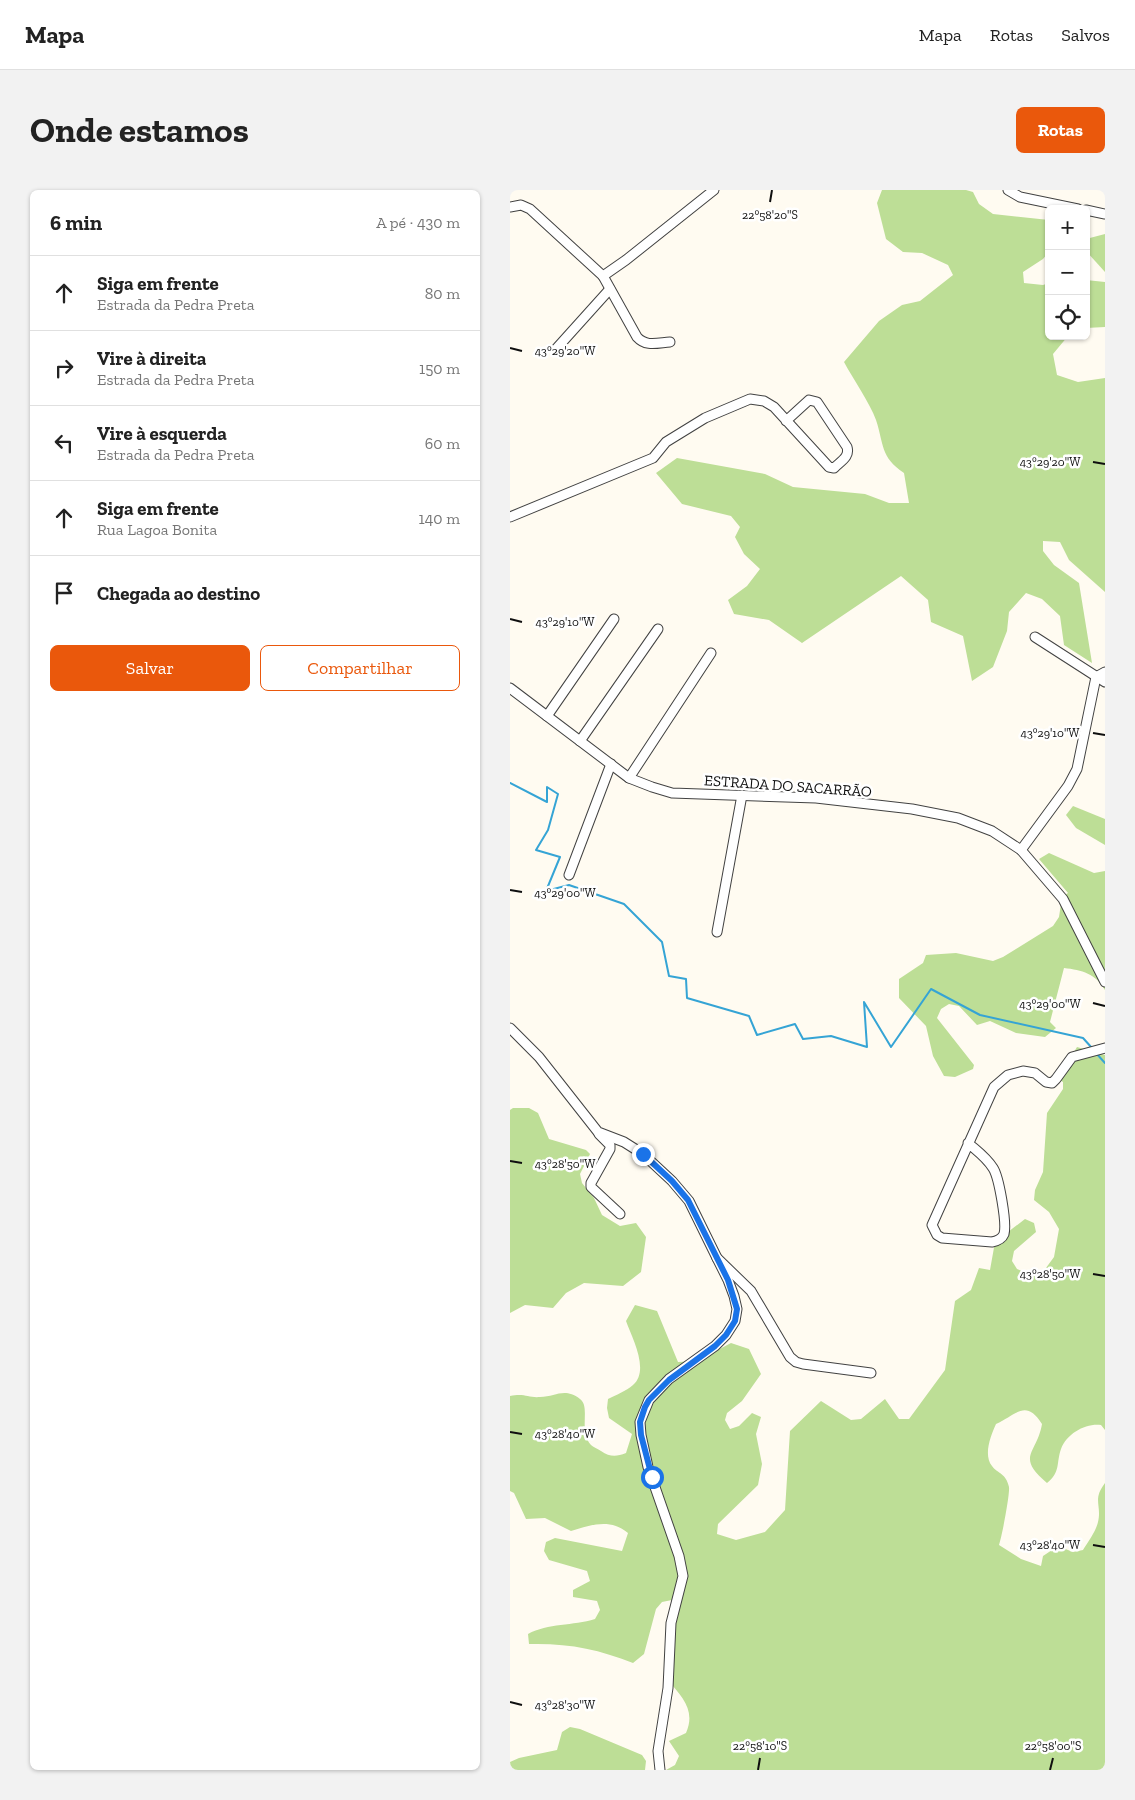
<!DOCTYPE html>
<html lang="pt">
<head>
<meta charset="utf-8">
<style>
	body { margin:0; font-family:"Zilla Slab",serif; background:#f2f2f2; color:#222 }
	.controls { position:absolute; right:15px; top:15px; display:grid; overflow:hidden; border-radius:8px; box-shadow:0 1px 4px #0004 }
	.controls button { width:45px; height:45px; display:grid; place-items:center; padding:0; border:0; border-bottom:1px solid #e0e0e0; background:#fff; color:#222; font:25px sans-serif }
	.stop { position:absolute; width:15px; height:15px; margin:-11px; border:4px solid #1a73e8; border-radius:50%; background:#fff }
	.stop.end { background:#1a73e8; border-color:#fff; box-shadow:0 1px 5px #0008 }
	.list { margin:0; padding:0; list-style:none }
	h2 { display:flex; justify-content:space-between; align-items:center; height:65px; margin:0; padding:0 20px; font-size:21px }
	h2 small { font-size:16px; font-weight:400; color:#767676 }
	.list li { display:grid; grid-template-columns:32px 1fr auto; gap:15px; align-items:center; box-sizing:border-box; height:75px; padding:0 20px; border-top:1px solid #e0e0e0 }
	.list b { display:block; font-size:19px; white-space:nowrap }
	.list p { margin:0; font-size:16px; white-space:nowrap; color:#767676 }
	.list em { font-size:16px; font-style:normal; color:#767676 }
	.actions { display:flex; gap:10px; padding:15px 20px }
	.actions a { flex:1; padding:11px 0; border:1px solid #ea580c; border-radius:8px; text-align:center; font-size:18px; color:#ea580c }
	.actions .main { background:#ea580c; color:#fff }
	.icon { flex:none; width:28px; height:28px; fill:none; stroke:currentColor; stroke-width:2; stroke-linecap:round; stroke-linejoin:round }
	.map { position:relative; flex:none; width:595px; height:1580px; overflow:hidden; border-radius:8px }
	header { display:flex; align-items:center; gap:30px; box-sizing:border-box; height:70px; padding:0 25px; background:#fff; border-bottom:1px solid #e0e0e0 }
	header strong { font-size:24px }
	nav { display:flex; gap:28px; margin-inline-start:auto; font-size:18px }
	.intro { display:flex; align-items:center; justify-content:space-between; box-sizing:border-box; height:120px; padding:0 30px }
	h1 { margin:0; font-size:35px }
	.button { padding:12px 22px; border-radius:8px; background:#ea580c; color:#fff; font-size:18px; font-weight:700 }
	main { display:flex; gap:30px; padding:0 30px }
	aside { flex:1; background:#fff; border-radius:8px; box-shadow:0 1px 4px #0004 }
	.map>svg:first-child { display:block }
	.forest { fill:#bdde96 }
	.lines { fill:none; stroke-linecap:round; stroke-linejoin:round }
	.stream { stroke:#35a4d5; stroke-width:2 }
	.minor-casing { stroke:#424242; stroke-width:11 }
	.minor { stroke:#fff; stroke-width:9 }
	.route { stroke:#1a73e8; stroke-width:6 }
	.ticks { fill:none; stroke:#0f0f0f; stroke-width:2 }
	.labels { text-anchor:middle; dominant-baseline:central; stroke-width:5; stroke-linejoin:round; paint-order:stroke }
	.street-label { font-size:15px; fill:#0f0f0f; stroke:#fff }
	.ticks-label { font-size:12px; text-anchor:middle; fill:#0f0f0f; stroke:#fff; stroke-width:5; stroke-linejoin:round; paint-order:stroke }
</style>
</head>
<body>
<header>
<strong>Mapa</strong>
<nav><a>Mapa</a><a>Rotas</a><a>Salvos</a></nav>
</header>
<div class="intro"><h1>Onde estamos</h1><a class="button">Rotas</a></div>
<main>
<aside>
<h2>6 min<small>A pé · 430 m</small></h2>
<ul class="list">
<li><svg class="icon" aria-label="ahead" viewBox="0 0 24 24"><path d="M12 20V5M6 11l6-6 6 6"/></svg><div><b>Siga em frente</b><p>Estrada da Pedra Preta</p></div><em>80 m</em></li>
<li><svg class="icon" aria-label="right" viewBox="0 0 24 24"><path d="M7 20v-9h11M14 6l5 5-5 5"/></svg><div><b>Vire à direita</b><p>Estrada da Pedra Preta</p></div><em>150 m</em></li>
<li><svg class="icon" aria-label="left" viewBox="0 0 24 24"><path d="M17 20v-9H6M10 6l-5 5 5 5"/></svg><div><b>Vire à esquerda</b><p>Estrada da Pedra Preta</p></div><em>60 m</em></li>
<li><svg class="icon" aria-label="ahead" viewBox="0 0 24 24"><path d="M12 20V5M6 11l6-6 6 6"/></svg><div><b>Siga em frente</b><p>Rua Lagoa Bonita</p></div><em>140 m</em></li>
<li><svg class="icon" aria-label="arrive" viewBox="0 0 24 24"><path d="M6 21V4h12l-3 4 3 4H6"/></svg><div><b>Chegada ao destino</b></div></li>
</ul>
<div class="actions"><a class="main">Salvar</a><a>Compartilhar</a></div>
</aside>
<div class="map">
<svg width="595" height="1580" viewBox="0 0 595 1580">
	<rect width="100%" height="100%" fill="#fffbf1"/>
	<g class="forest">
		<path d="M372,0H456L463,2L469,14L483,24L539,30V62L533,69L513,82L514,93L533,95L539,93V146H558L543,164L547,185L568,192L595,188V402L559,370L550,352L533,351V361L544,375L569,393L582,473L554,455L550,426L532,409L516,403L499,422L497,441L483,477L462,491L453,446L421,432L418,410L391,386L292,453L259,430L224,424L218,410L237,396L250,379L234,364L225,347L230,337L221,326L172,314L146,283L167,268L255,284L283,297L355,304L379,313H399L394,283C370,267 374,254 366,230C360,213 343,189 334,172L369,131L392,115L410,111L443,85L438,75L412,63L393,62L376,49L367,13Z"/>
		<polygon points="595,44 595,82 576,61 576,49"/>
		<polygon points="576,90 595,92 595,137 576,138"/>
		<polygon points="563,616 595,629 595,655 566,638 556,625"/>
		<path d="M539,663L584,683L595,681V800C586,784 572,780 554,778L540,832L546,838L535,847L506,843L480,831L467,835L449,816L439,814L431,819L427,828L464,875L463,879L445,887L434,886L423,866L416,836L389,808V789L413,773L416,765L446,763L483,771L493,767L543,736L549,727L552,707L558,703L529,669Z"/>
		<path d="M567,857L595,865V1240L591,1235C576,1233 557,1243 551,1259C546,1273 551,1282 537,1293C505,1266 527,1264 532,1234C516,1209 507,1224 486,1234C481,1245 473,1265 482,1276C488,1284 496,1283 499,1297C500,1304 492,1346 489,1355L511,1369L531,1376L533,1366L548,1356L563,1362L573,1360C578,1352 586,1341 588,1332C592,1315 582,1310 595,1293V1580H156L165,1575L169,1566L159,1551L176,1543C186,1520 172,1507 158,1490L165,1421L162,1410L152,1412L146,1419L134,1464L123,1473C88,1459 58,1453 19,1454L18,1444C38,1433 63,1436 85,1429L90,1420L87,1411L63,1407V1400L80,1391L77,1381L39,1370L34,1361L36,1352L45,1348L112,1361L118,1343C100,1328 81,1335 61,1341L35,1328L16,1329L4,1303L0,1301V1206C15,1203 18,1208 30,1207C46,1207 54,1197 70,1209C81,1217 68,1241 81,1255C83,1257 88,1259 91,1261C100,1267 106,1267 116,1263L122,1244L99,1228L97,1218L98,1209C106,1205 116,1201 123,1195C140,1180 122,1148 116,1131L125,1115L147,1121L168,1172L187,1171L221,1153L239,1159L251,1184L232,1211L217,1223L215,1230L220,1239L229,1236L242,1223L251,1227L246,1244L252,1274L248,1295L208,1334L207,1344L226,1350L255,1342L275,1320L280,1241L311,1211L341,1230L351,1229L375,1209L389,1229H399L435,1180L445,1111L461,1100L469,1078L480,1080L485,1052L515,1029L524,1033L526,1042L504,1061L502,1071L507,1079L524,1086L533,1082L544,1067L549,1039L539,1022L524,1010L525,1000L533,982L537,923L553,899V892L548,889Z"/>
		<polygon points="3,918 19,918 28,923 39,949 76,960 80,964 70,984 72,993 84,1008 92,1025 110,1036 126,1033 136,1047 131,1082 113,1096 74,1093 56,1103 43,1118 15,1115 0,1123 0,920"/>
		<polygon points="60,1537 70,1539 132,1565 136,1571 135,1580 0,1580 0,1572 9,1568 47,1560 52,1542"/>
	</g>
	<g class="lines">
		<g class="stream">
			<polyline points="0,593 37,612 37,597 48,604 38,640 26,660 50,667 36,701 59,695 114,714 152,752 159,786 176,789 177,808 239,826 247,845 285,834 293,849 321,846 357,857 354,812 381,857 421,799 470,825 573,848 582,858"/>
			<polyline points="586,863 595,873"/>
		</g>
		<defs>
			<g id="minor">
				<polyline points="498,0 510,7 568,19"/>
				<polyline points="0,17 11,15 20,19 93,86 116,70 204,0"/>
				<polyline points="576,20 595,24"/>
				<path d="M93,86L127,147C136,157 147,153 160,152"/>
				<polyline points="46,159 100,99"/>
				<path d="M0,327L143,268L156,252L195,228L240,209L254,211L264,217L319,277L324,278C331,271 340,267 337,257L307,212L299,210L276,231"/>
				<polyline points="525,447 595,492"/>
				<polyline points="0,498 119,588 142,597 162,603 306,608 402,619 448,628 482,641 511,660 553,709 595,792"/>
				<polyline points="37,526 104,429"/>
				<polyline points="70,551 148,439"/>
				<polyline points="119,588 201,463"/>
				<polyline points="511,660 558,596 567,579 586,487 595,482"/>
				<polyline points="59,685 101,574"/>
				<polyline points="207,742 232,605"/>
				<polyline points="0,838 29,867 88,942 114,952 133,964 162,991 179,1011 207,1068 241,1101 280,1167 286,1172 293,1174 361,1183"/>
				<polyline points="89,944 100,955 100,959 81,993 81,997 110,1024"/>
				<path d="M458,953C467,961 476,967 483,978C489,987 497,1033 494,1044C492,1049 487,1051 482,1052L432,1048L427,1045L422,1035L484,897L498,885L513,881L525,883L536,892L542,893L546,889L562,867L595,858"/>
				<polyline points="150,1580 148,1561 158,1498 161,1433 173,1386 169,1366 138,1277 131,1245 130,1232 139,1210 159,1189 205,1156 216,1145 225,1131 227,1119 224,1106 218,1090 207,1068"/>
			</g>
		</defs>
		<use href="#minor" class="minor-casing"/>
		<use href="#minor" class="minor"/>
	</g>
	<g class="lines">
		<polyline class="route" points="133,964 162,991 178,1010 218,1090 227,1119 225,1131 216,1145 205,1156 159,1190 139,1210 135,1217 130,1232 131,1245 142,1287"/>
	</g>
	<path class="ticks" d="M260,12L262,0M0,158L12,161M583,272L595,274M0,429L12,432M583,543L595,545M0,700L12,702M583,813L595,816M0,971L12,973M583,1084L595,1086M0,1242L12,1244M583,1355L595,1357M0,1512L12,1515M248,1580L250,1568M540,1580L543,1568"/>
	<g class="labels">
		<g class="street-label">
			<text transform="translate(278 596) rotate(4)">ESTRADA DO SACARRÃO</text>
		</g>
	</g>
	<g class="ticks-label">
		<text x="260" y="29">22°58'20"S</text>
		<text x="55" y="165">43°29'20"W</text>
		<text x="540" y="276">43°29'20"W</text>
		<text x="55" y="436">43°29'10"W</text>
		<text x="540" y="547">43°29'10"W</text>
		<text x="55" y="707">43°29'00"W</text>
		<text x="540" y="818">43°29'00"W</text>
		<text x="55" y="978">43°28'50"W</text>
		<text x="540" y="1088">43°28'50"W</text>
		<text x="55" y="1248">43°28'40"W</text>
		<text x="540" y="1359">43°28'40"W</text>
		<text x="55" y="1519">43°28'30"W</text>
		<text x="250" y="1560">22°58'10"S</text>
		<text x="543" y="1560">22°58'00"S</text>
	</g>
</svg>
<div class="controls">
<button>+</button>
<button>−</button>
<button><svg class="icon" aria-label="locate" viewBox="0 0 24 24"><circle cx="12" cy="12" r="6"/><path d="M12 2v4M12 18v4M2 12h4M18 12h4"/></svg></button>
</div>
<div class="stop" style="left:142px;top:1287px"></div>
<div class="stop end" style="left:133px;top:964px"></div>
</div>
</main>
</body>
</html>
